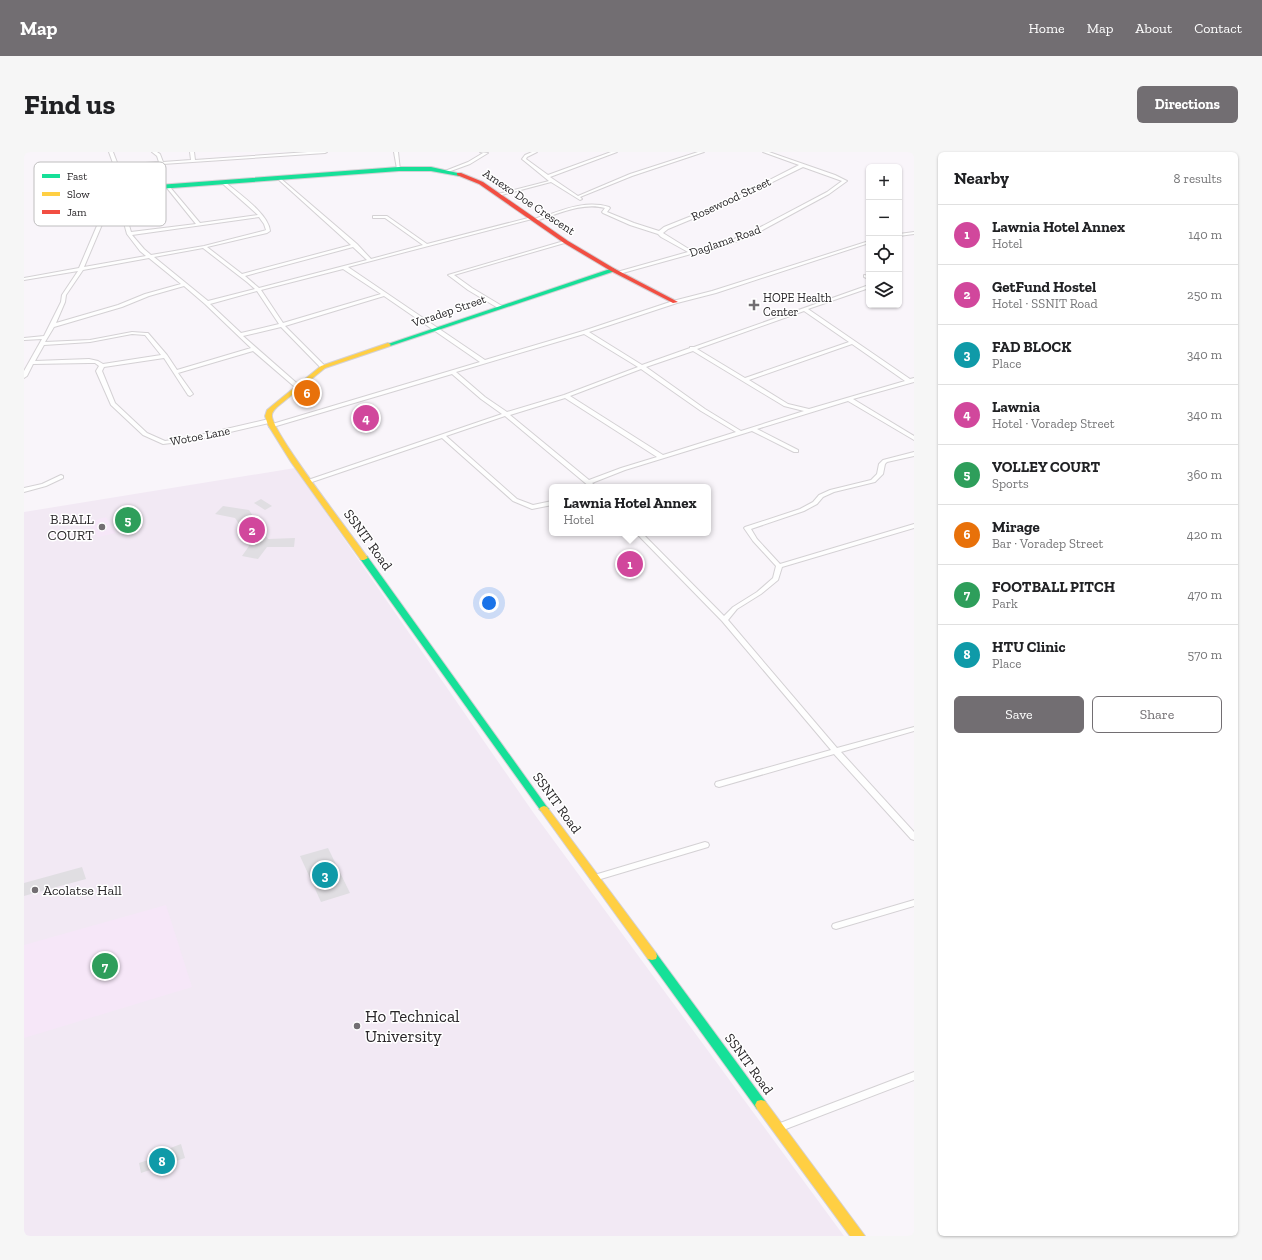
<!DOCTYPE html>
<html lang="en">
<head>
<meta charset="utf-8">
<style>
	body { margin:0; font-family:"Zilla Slab",serif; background:#f6f6f6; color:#202124 }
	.controls { position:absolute; right:12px; top:12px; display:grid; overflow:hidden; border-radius:6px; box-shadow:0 1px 3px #0004 }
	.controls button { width:36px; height:36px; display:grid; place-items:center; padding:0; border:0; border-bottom:1px solid #e0e0e0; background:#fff; color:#202124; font:20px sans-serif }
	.you { position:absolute; left:465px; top:451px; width:14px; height:14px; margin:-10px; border:3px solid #fff; border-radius:50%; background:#1a73e8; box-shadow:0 0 0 6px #1a73e833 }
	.badge { display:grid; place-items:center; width:26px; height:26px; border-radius:50%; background:#726e72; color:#fff; font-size:13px; font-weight:700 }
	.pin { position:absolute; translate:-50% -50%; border:2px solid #fff; box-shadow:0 1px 4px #0006 }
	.popup { position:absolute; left:525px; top:332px; width:162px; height:52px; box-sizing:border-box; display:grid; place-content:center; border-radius:6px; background:#fff; filter:drop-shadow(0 1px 3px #0005); font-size:13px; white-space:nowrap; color:#757577 }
	.popup b { font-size:15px; color:#202124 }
	.popup::after { content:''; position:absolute; left:50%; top:100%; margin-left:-8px; border:8px solid transparent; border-top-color:#fff }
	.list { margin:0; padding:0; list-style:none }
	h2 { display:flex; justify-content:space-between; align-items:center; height:52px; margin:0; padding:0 16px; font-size:17px }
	h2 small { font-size:13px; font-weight:400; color:#757577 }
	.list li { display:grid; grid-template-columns:26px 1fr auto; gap:12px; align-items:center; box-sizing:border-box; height:60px; padding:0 16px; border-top:1px solid #e0e0e0 }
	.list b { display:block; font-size:15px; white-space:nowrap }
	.list p { margin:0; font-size:13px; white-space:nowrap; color:#757577 }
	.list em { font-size:13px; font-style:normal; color:#757577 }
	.actions { display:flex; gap:8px; padding:12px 16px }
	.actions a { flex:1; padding:9px 0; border:1px solid #726e72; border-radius:6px; text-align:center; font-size:14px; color:#726e72 }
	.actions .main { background:#726e72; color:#fff }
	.icon { flex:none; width:22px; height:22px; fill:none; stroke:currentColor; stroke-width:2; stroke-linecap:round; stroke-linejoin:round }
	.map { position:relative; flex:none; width:890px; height:1084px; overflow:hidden; border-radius:6px }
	header { display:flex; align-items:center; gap:24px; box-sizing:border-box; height:56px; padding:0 20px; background:#726e72; color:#fff }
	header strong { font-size:19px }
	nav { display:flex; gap:22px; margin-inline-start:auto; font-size:14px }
	.intro { display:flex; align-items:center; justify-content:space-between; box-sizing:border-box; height:96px; padding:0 24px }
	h1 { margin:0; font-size:28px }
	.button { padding:10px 18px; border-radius:6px; background:#726e72; color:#fff; font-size:14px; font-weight:700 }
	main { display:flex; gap:24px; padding:0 24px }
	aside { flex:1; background:#fff; border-radius:6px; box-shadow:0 1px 3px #0004 }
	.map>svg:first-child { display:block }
	.built { fill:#f2e9f4 }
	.green { fill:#f6e7f8 }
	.building { fill:#e0dee2 }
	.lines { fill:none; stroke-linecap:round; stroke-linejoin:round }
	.street-casing { stroke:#d4d1d4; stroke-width:2 }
	.fast-casing { stroke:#d4d1d4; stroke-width:2 }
	.slow-casing { stroke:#d4d1d4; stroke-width:2 }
	.jam-casing { stroke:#d4d1d4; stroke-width:2 }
	.street { fill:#fefefe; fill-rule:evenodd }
	.fast { fill:#16e098; fill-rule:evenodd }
	.slow { fill:#ffcf43; fill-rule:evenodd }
	.jam { fill:#f24e42; fill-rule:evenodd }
	.poi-dot { fill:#726e72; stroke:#fff; stroke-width:1.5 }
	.labels { text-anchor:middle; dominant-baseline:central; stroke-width:3; stroke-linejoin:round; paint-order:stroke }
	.far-street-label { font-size:12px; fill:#292629; stroke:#fff }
	.far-poi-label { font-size:12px; fill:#292629; stroke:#fff; text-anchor:start }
	.poi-label { font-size:14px; fill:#292629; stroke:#fff; text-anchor:end }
	.street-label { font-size:14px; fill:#292629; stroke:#fff }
	.near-poi-label { font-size:17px; fill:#292629; stroke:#fff; text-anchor:start }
	.key { fill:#fff; stroke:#bfbebf; stroke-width:1 }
	.key-label { font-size:11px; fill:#292629 }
</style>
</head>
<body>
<header>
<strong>Map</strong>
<nav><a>Home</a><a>Map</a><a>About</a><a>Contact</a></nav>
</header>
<div class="intro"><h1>Find us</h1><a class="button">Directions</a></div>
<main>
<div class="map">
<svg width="890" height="1084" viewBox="0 0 890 1084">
	<rect width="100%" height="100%" fill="#f9f5fa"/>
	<polygon class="built" points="271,316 511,663 820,1084 0,1084 0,360"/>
	<g class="green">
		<polygon points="109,359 116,372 99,377 92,364"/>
		<polygon points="82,365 92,381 74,385 65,370"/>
		<polygon points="142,753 168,835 0,886 0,793"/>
	</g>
	<g class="building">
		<polygon points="237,347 248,354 241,358 230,351"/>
		<polygon points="199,354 225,358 244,387 271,386 270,395 243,395 234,407 218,404 225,394 224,391 227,390 211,366 191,362"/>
		<polygon points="304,696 326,741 297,750 276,704"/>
		<polygon points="58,715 62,727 0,744 0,731"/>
		<polygon points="157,992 161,1006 117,1021 115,1011 142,1002 141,998"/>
	</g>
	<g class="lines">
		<defs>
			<g id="street">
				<path d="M85,0H89L94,13L135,10L133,4L128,0H133L136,2L139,10L167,8L166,0H170L171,8L284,0H303L301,1L94,15L97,46L107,80L172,72L143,36V34H145L176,71L234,63L224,54L199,32V30H201C214,41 245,62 246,79L243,81L183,95L218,122L327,93L255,28L254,27L256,26L333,92L347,107L399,93L361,66H349V64H363L403,92L508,65V67L324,115L461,208L559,179L649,149L688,139L845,89V91L692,141L653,151L565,180L618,213L666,196V195H670L845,133V136L784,157L886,227L890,226V230L829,247L890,284V288L824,249L733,277L774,298V300H770L728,279L601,318L568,331L573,335H566L481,264L422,284L493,347L509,353L528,349V353L508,357L489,349L418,286L288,330H284V328L478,262L457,247L428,222L249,275H245V273L456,210L360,144L261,174L301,214V216H297L257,175L219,184L276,234V236H272L229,199L154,221L169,242L166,244L164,243L140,206L80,215L78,219L91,251L123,281L141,289L172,284L245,267L248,269L245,271L172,288L139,292L119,283L87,253L72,219L75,214L71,211H65L9,212L3,224L0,226V219L18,187L0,188V186L20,184L37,150L38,143L54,119L0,128V126L55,116L81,55L93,46V42L50,49L17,58L15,57L50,47L92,40L90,14ZM94,49L103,82L116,99L122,104L60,115L85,56ZM235,65L240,72L242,78L239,79L180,94L127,103L120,97L108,83ZM329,95L343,108L235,136L221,124ZM179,96L223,130L231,137L184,149L130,105ZM125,106L157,132L121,142L94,153L32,171L41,150L42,143L59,118ZM319,117L357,142L259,171L237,138ZM160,134L181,152L227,196L153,218L143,203L124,181H122L108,180L66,188L21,190L30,175L98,155L125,144ZM233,139L255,172L217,181L186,152ZM780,159L825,190L721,226L673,197ZM108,182L121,183L137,203L79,212L74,209L65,207L11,209L20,193L66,190ZM560,182L614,215L540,243L483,260L461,245L432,220ZM828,192L881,229L785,257L764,252L725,228ZM669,199L760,254L780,259L717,279L681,257L622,215ZM617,217L677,259L712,280L639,303L546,244ZM541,246L633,305L597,316L565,328L486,263Z"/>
				<polygon points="370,0 374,0 376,18 373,17"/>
				<polygon points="456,0 464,1 446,12 424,20 421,19 444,10 459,1"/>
				<polygon points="508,0 513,0 503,5 502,7 524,23 587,0 593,0 526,25 554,44 606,22 674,0 680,0 608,24 556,45 558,47 556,48 527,30 474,44 474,42 525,29 498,7 501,3"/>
				<path d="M739,0H745L811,23L823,29L805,42L735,80L714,89L595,122L593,121V120L664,100L637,85L634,82L606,73L579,61L578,60L581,56C558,50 534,62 512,69L509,68C514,65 521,63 527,62C546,55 565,49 585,55L586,56L583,60L610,71L635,79L640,75L700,51L775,13ZM779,15L818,29L803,40L731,78L710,87L668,99L639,81L644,77L702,53Z"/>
				<polygon points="890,80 890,82 875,84 875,82"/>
				<polygon points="540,89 544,90 430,123 448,136 478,154 478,156 474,156 444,138 424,123"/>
				<polygon points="840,123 845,124 845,127 840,125"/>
				<polygon points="890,300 890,304 863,310 861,312 859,322 851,330 810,340 799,345 793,352 780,359 727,377 733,387 756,412 890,372 890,376 758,415 754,428 737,442 713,457 704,468 813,596 890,575 890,579 817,600 890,680 890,688 887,687 810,602 695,635 692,634 691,632 692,630 807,598 698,469 612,381 618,381 700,464 709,455 733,440 749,426 752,414 729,389 720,376 721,375 776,357 789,350 795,343 806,338 847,328 853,322 855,312 859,308"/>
				<polygon points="37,323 39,324 39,326 22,334 0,340 0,336 18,332"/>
				<polygon points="681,690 684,691 685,693 684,695 570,729 567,728 566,726 567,724"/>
				<polygon points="890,748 890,754 812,777 809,776 808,774 809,772 812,771"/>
				<polygon points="890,920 890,928 754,980 751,979 749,976 751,973"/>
			</g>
			<g id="fast">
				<polygon points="375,15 407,15 438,22 435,24 407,19 375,19 94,40 91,38 94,36"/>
				<polygon points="589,116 592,118 591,119 366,194 361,193"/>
				<polygon points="337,404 343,404 523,655 525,657 523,659 517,659 337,408 336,406"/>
				<polygon points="628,800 632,801 741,949 743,953 741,957 737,958 733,957 624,807 623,804 624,801"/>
			</g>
			<g id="slow">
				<path d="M364,191L367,193L366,194L301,216L253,255C251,257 248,260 248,263C245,277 331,387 344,406L340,408H337L267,310L244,273L241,264L243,258L249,253L297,214Z"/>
				<polygon points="520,654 523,655 632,801 633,804 632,807 628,808 624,807 517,659 515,657 517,655"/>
				<polygon points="737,948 741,949 841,1084 826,1084 733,957 731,953 733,949"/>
			</g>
			<polygon id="jam" points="433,21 437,21 459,30 544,89 591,117 654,150 649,151 587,119 540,91 455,32 433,23"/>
		</defs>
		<use href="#street" class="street-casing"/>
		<use href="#fast" class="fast-casing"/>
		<use href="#slow" class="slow-casing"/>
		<use href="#jam" class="jam-casing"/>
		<use href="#street" class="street"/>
		<use href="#fast" class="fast"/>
		<use href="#slow" class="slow"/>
		<use href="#jam" class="jam"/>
	</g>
	<g class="poi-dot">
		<path d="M728 147h4v4h4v4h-4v4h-4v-4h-4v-4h4z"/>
		<circle cx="78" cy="375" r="4"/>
		<circle cx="11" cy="738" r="4"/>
		<circle cx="333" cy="874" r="4"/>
	</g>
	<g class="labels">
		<g class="far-street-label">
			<text transform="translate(707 47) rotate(-25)">Rosewood Street</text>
			<text transform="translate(505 50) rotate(34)">Amexo Doe Crescent</text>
			<text transform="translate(701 89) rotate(-19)">Daglama Road</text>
			<text transform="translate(425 159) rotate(-19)">Voradep Street</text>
			<text transform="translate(176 284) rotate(-11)">Wotoe Lane</text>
		</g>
		<g class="far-poi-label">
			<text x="739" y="146">HOPE Health<tspan x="739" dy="14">Center</tspan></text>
		</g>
		<g class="poi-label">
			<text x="70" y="367">B.BALL<tspan x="70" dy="16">COURT</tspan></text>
			<text x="19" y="738" text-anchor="start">Acolatse Hall</text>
		</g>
		<g class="street-label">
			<text transform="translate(344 388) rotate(54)">SSNIT Road</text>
			<text transform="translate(533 651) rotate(54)">SSNIT Road</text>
			<text transform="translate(725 912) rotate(54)">SSNIT Road</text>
		</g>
		<g class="near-poi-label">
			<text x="341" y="864">Ho Technical<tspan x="341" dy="20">University</tspan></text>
		</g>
	</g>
	<rect x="10" y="10" width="132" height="64" rx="6" class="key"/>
	<rect x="18" y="22" width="18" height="4" fill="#16e098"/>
	<rect x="18" y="40" width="18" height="4" fill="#ffcf43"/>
	<rect x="18" y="58" width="18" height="4" fill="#f24e42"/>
	<g class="key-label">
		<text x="43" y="28">Fast</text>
		<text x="43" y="46">Slow</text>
		<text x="43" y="64">Jam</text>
	</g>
</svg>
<div class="controls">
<button>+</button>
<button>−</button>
<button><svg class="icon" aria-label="locate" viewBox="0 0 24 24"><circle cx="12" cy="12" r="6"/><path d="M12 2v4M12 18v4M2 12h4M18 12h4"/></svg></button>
<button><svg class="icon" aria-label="layers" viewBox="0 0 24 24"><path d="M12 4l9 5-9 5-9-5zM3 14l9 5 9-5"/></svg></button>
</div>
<div class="you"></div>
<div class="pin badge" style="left:606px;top:412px;background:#d1479c">1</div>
<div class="popup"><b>Lawnia Hotel Annex</b>Hotel</div>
<div class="pin badge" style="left:228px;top:378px;background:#d1479c">2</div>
<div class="pin badge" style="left:301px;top:723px;background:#0f9aa8">3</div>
<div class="pin badge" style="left:342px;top:266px;background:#d1479c">4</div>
<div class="pin badge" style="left:104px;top:368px;background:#2e9e5b">5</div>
<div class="pin badge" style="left:283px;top:241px;background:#e8710a">6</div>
<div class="pin badge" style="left:81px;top:814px;background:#2e9e5b">7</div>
<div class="pin badge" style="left:138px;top:1009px;background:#0f9aa8">8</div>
</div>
<aside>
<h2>Nearby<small>8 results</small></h2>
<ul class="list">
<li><span class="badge" style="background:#d1479c">1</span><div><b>Lawnia Hotel Annex</b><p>Hotel</p></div><em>140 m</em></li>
<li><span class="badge" style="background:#d1479c">2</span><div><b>GetFund Hostel</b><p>Hotel · SSNIT Road</p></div><em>250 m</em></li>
<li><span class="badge" style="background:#0f9aa8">3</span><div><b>FAD BLOCK</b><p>Place</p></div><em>340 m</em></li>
<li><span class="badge" style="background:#d1479c">4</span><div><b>Lawnia</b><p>Hotel · Voradep Street</p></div><em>340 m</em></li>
<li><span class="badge" style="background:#2e9e5b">5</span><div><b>VOLLEY COURT</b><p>Sports</p></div><em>360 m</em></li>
<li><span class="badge" style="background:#e8710a">6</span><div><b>Mirage</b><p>Bar · Voradep Street</p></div><em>420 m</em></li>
<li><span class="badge" style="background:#2e9e5b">7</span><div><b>FOOTBALL PITCH</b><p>Park</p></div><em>470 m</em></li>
<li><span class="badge" style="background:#0f9aa8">8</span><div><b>HTU Clinic</b><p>Place</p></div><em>570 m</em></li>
</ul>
<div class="actions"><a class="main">Save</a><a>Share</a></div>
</aside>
</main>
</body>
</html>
